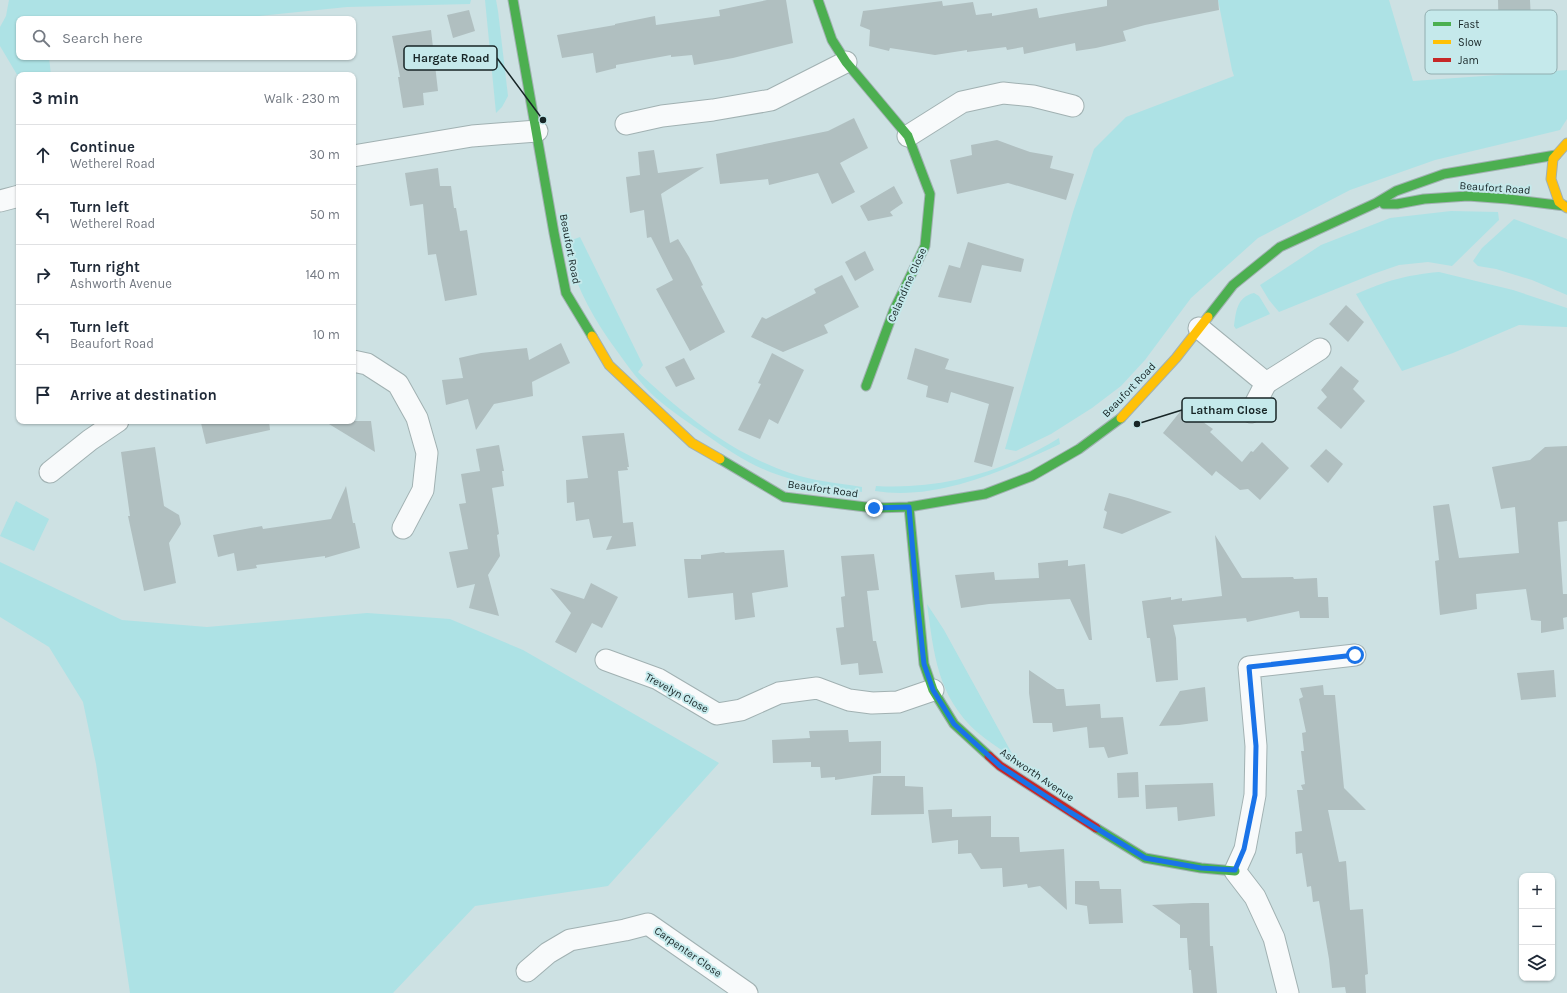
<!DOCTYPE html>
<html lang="en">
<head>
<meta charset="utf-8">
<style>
	body { margin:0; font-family:Karla,sans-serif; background:#f6f6f7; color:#1f2937 }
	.controls { position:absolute; right:12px; bottom:12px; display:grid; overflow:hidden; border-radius:8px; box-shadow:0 1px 3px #0004 }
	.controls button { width:36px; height:36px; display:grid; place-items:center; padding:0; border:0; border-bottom:1px solid #e0e1e3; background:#fff; color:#1f2937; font:20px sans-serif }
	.stop { position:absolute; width:12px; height:12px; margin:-9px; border:3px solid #1a73e8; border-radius:50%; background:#fff }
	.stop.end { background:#1a73e8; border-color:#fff; box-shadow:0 1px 4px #0008 }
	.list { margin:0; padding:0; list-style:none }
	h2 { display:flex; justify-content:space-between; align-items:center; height:52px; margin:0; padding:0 16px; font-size:17px }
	h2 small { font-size:13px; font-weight:400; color:#747a83 }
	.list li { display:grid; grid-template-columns:26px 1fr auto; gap:12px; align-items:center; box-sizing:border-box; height:60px; padding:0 16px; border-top:1px solid #e0e1e3 }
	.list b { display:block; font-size:15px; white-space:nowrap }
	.list p { margin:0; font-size:13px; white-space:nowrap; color:#747a83 }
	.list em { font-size:13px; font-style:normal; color:#747a83 }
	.icon { flex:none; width:22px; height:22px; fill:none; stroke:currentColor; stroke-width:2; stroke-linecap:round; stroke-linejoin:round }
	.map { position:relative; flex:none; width:1567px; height:993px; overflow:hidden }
	.search { position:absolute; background:#fff; box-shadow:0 1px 3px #0004; left:16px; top:16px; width:340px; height:44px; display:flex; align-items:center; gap:10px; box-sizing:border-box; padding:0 14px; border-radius:8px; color:#747a83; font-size:15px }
	.panel { position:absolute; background:#fff; box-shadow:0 1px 3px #0004; left:16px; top:72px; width:340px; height:352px; border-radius:8px }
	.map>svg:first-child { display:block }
	.green { fill:#ade2e5 }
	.building { fill:#b0bfc0 }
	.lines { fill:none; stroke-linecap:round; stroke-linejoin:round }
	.street-casing { stroke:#a1b1b2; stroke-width:23 }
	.fast-casing { stroke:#a1b1b2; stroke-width:11 }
	.slow-casing { stroke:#a1b1b2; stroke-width:11 }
	.jam-casing { stroke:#a1b1b2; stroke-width:11 }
	.street { stroke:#f8fafb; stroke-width:21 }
	.fast { stroke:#4caf50; stroke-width:9 }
	.slow { stroke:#ffc107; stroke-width:9 }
	.jam { stroke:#c62828; stroke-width:9 }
	.route { stroke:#1a73e8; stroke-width:5 }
	.labels { text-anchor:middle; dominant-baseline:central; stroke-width:4; stroke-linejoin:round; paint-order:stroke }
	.street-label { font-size:11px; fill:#172526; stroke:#c5e9eb }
	.key { fill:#c5e9eb; stroke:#91aeb0; stroke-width:1 }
	.key-label { font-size:11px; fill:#172526 }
	.leader { fill:none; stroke:#172526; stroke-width:1.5 }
	.callout-dot { fill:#172526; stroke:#c5e9eb; stroke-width:1.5 }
	.callout { fill:#c5e9eb; stroke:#172526; stroke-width:1.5 }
	.callout-label { font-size:12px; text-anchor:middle; font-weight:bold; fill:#172526 }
</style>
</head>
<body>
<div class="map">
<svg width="1567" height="993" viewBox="0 0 1567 993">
	<rect width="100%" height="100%" fill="#cde1e3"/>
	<g class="green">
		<polygon points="9,0 471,0 470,4 347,7 229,19 19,19 19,57 49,57 51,75 19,75 19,78 0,46 0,27 6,16"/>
		<polygon points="485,0 496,0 498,11 508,96 502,107 496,113"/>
		<polygon points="1218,0 1389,0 1413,81 1567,70 1567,119 1560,130 1435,160 1350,190 1258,238 1191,298 1145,360 1121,386 1092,408 1051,434 1016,451 1005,449 1073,212 1094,149 1126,117 1234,76 1232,70"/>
		<polygon points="1451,211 1498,212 1499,220 1452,266 1428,262 1399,265 1373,274 1279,312 1269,300 1260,285 1321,245 1390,218"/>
		<polygon points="1514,219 1567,239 1567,295 1532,280 1496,269 1478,266 1473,261 1482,248"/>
		<path d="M580,237L643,365L638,372C683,414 731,453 790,473C813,481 838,483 862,487V492C831,487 800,484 770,472C747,463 725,448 705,434C688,422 671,411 656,398C641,384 629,368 617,351C592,317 575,285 564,243Z"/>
		<path d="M1439,272L1513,290L1567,308V327L1519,325L1453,353L1402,371L1356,294C1386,281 1406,275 1439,272Z"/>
		<path d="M1254,293L1259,296L1270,314L1236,329L1234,326C1236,311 1237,297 1254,293Z"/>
		<path d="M1059,438L1060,444C1005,470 938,501 875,491L876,486C939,490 1005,472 1059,438Z"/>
		<polygon points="16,501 49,519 34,551 0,536"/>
		<polygon points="0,562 122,620 207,627 367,613 450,619 523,650 719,763 608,886 475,906 393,993 130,993 96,764 83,702 49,647 0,617"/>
		<path d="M927,604L944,630L1015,759C1002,750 989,742 977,732C937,696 934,654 927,604Z"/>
	</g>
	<g class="building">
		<polygon points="767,0 786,0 793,43 733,58 694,65 692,55 671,57 671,55 616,65 616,68 596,73 593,53 562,58 557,35 615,25 615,24 655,16 656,25 720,16 719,10"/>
		<polygon points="1107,0 1218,0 1219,10 1145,25 1123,31 1126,41 1096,48 1076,51 1075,43 1024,54 1023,47 1007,50 1006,47 967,52 967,50 935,55 890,48 889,51 869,46 870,30 860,26 863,11 942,1 943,6 973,2 976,15 992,13 992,16 1037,8 1039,18 1107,6"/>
		<polygon points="1498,0 1530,0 1533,64 1512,64 1511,40 1499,40"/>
		<polygon points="469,10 475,31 453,38 447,15"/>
		<polygon points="431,30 438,91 423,93 424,105 403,108 398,77 400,77 392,36"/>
		<polygon points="854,118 868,148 840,163 855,192 832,204 818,173 769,185 768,179 720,184 716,154 828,131"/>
		<polygon points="997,140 1030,152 1053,156 1050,168 1074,174 1066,200 1008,183 957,194 950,160 972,155 971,145"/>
		<polygon points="654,150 658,173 704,167 661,194 670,243 678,239 689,257 703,285 701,286 725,332 690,351 656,289 673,280 651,237 647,238 644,210 630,213 626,177 640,175 638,152"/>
		<polygon points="438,168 440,186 451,186 454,208 456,208 460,231 467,230 477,295 445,301 436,254 428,255 423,204 410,206 405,173"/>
		<polygon points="894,186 903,203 890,212 893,216 868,221 860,206"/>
		<polygon points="968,242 1024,259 1021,272 982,265 971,303 938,297 949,265 960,268"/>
		<polygon points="865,251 874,270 855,281 845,262"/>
		<polygon points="842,275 859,307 824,325 828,333 783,352 751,337 762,317 766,319 816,293 814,289"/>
		<polygon points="1346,305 1364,322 1348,342 1329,324"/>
		<polygon points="561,343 570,363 532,382 533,396 494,404 476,430 468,399 446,405 442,380 463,378 459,358 481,353 527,348 529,360"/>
		<polygon points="915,348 949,359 945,369 1014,387 992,467 974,462 989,404 951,392 948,403 926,397 928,386 907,379"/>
		<polygon points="772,353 804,370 778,424 769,419 760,439 738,430 761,384 758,383"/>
		<polygon points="684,358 695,379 676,387 665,367"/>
		<polygon points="1341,366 1359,381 1353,389 1365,401 1341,429 1317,408 1327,397 1321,390"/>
		<polygon points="1183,408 1213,429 1210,432 1242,462 1251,451 1253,452 1262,442 1289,468 1260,500 1248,489 1240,490 1216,471 1212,476 1163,433"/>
		<polygon points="218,421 269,421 270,430 206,444 201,423"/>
		<polygon points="324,421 371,421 375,452"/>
		<polygon points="624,433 629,467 627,467 628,470 618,471 623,523 633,522 636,546 606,550 612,536 593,538 589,519 576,521 574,502 567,503 566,480 588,478 582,436"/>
		<polygon points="499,445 504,471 502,471 504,486 492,488 499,534 497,535 500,556 488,575 499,616 469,608 475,584 457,588 449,552 468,549 459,504 466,503 461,474 480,471 476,449"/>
		<polygon points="1567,446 1567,521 1558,522 1563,594 1567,594 1567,617 1563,618 1564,629 1541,633 1541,621 1531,620 1526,589 1476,594 1477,609 1440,615 1435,561 1439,560 1433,506 1449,504 1459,558 1519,553 1515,507 1501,509 1492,467 1530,460 1545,447"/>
		<polygon points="155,447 164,506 179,515 181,524 169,543 176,583 144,591 128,516 130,516 121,452"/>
		<polygon points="1326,449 1343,464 1328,483 1310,466"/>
		<polygon points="346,486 353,523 355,523 360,548 325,558 325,556 256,565 257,568 237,571 234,553 218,557 213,535 262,526 263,529 331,519"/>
		<polygon points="1109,493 1128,498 1172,512 1122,534 1103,528 1107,512 1104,510"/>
		<polygon points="1215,535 1242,578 1293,577 1294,579 1317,578 1318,597 1328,597 1329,618 1300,618 1299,611 1247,622 1246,618 1173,625 1176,638 1178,680 1156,682 1150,638 1147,638 1142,601 1171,597 1171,600 1182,598 1182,601 1222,596"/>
		<polygon points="784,550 788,587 752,593 755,617 735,620 733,593 688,598 684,559 701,559 701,555 724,552 725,553"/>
		<polygon points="874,554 879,590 867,591 873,641 876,641 883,673 859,675 858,663 841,665 836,628 844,627 841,597 845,596 841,556"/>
		<polygon points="1068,560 1068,566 1085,564 1092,640 1089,640 1070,599 989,604 961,608 955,575 994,572 995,580 1039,578 1038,563"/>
		<polygon points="591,583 618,597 602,628 592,623 576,653 555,642 571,613 550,588 584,599"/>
		<polygon points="1029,670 1057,689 1064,689 1066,706 1100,704 1101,718 1123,717 1128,754 1108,758 1104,747 1089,748 1087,727 1053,732 1052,723 1033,723 1029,693"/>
		<polygon points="1554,670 1556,697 1521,700 1517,673"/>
		<polygon points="1323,685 1324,695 1335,695 1344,788 1366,810 1328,810 1339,862 1346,861 1350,910 1363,909 1368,974 1365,975 1366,993 1346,993 1345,987 1332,988 1329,959 1319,901 1313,902 1311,886 1307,887 1302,853 1296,854 1295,832 1302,831 1297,790 1303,790 1301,785 1305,784 1301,751 1304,751 1302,733 1306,732 1299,699 1303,697 1300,688"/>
		<polygon points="1205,687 1208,721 1179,725 1159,726 1180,691"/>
		<polygon points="848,730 849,742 881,741 881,773 835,780 835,777 821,778 820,767 811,767 811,762 773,763 772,740 810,738 809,731"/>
		<polygon points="1138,772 1139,797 1118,798 1117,773"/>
		<polygon points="873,776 905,776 905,786 923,787 924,814 871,815"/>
		<polygon points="1213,783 1215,816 1178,821 1177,807 1146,809 1145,785"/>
		<polygon points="952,809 952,817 991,816 991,837 1019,837 1020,852 1064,849 1067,910 1040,886 1028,888 1027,884 1003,887 1002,868 981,869 971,853 958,854 958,840 932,843 928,810"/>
		<polygon points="1075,881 1099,881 1100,889 1121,889 1123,923 1089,924 1087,906 1075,904"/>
		<polygon points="1193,903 1209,903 1210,946 1213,946 1217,993 1193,993 1191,970 1189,970 1187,938 1180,938 1180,925 1152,905"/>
	</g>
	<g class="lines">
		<defs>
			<g id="street">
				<polyline points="626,124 662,116 713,110 771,100 846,62"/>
				<polyline points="908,136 962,102 1003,93 1033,96 1073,106"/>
				<polyline points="353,156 472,136 537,131"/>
				<polyline points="0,201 19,196"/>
				<polyline points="1199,328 1266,383 1320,349"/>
				<polyline points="353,361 367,364 398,384 417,418 427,453 423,490 403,528"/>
				<polyline points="1251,412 1266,383"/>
				<polyline points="50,472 90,440 118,421"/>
				<polyline points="606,660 658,679 717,714 741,710 779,693 817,688 849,700 872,703 898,702 933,690"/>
				<polyline points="527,971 548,953 570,940 625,930 648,924 747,993"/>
				<polyline points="1288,993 1274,938 1255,897 1235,871 1245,849 1255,795 1256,746 1249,667 1355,655"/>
			</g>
			<g id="fast">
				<polyline points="513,0 554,233 566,293 592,336"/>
				<polyline points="818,0 832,40 846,62 908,136 930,194 925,246 894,310 866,386"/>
				<polyline points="1384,204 1397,204 1424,199 1468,196 1508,199 1565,206"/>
				<polyline points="1208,317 1233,285 1280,247 1376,203 1396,191 1444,174 1556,155"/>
				<polyline points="720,459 784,497 874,508 909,507 985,494 1032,476 1079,449 1121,418"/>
				<polyline points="909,507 924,664 933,690 954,724 989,756"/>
				<polyline points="1096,828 1145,858 1201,868 1235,871"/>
			</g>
			<g id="slow">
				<polyline points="1567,143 1553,159 1551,179 1559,202 1567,208"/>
				<polyline points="592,336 609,365 692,443 720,459"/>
				<polyline points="1121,418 1176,358 1208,317"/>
			</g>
			<polyline id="jam" points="989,756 1000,766 1096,828"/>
		</defs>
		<use href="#street" class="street-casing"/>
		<use href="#fast" class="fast-casing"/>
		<use href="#slow" class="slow-casing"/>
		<use href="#jam" class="jam-casing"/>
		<use href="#street" class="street"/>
		<use href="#fast" class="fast"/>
		<use href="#slow" class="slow"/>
		<use href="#jam" class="jam"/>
	</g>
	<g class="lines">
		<polyline class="route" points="874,508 909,507 917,600 924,664 933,690 954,724 1000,766 1070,812 1145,858 1201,868 1235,870 1244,849 1255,795 1256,746 1249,667 1355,655"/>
	</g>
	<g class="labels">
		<g class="street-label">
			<text transform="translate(1495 188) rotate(4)">Beaufort Road</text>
			<text transform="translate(570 249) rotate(79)">Beaufort Road</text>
			<text transform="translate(907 285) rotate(-66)">Celandine Close</text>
			<text transform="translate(1129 390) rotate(-46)">Beaufort Road</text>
			<text transform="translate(823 489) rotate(8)">Beaufort Road</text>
			<text transform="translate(677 693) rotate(29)">Trevelyn Close</text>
			<text transform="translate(1037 775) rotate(34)">Ashworth Avenue</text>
			<text transform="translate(688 952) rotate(35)">Carpenter Close</text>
		</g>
	</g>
	<rect x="1425" y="10" width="132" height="64" rx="6" class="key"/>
	<rect x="1433" y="22" width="18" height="4" fill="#4caf50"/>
	<rect x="1433" y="40" width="18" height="4" fill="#ffc107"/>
	<rect x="1433" y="58" width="18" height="4" fill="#c62828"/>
	<g class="key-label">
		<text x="1458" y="28">Fast</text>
		<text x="1458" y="46">Slow</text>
		<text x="1458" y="64">Jam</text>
	</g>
	<path class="leader" d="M543 120L497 58M1137 424L1182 410"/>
	<g class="callout-dot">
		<circle cx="543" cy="120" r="4"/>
		<circle cx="1137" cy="424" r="4"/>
	</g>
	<g class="callout">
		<rect x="404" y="46" width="93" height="24" rx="4"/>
		<rect x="1182" y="398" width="94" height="24" rx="4"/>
	</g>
	<g class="callout-label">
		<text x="451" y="62">Hargate Road</text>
		<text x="1229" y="414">Latham Close</text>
	</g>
</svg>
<div class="controls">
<button>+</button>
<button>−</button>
<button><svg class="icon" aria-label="layers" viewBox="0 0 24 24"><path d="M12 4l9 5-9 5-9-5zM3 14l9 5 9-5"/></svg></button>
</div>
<div class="stop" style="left:1355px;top:655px"></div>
<div class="stop end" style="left:874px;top:508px"></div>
<div class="search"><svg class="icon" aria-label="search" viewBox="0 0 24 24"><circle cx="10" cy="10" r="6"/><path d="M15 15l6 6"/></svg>Search here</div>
<section class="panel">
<h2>3 min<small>Walk · 230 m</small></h2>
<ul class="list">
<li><svg class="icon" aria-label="ahead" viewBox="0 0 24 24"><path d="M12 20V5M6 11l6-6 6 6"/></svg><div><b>Continue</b><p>Wetherel Road</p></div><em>30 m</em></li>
<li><svg class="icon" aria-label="left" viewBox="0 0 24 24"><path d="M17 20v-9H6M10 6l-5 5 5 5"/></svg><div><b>Turn left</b><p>Wetherel Road</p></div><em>50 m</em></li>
<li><svg class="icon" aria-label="right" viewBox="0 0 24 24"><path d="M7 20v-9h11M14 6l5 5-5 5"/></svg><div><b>Turn right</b><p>Ashworth Avenue</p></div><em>140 m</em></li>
<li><svg class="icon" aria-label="left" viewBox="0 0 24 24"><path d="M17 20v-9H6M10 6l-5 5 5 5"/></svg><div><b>Turn left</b><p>Beaufort Road</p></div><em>10 m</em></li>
<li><svg class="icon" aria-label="arrive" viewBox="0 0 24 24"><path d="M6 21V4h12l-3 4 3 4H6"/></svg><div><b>Arrive at destination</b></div></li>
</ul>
</section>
</div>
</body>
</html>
